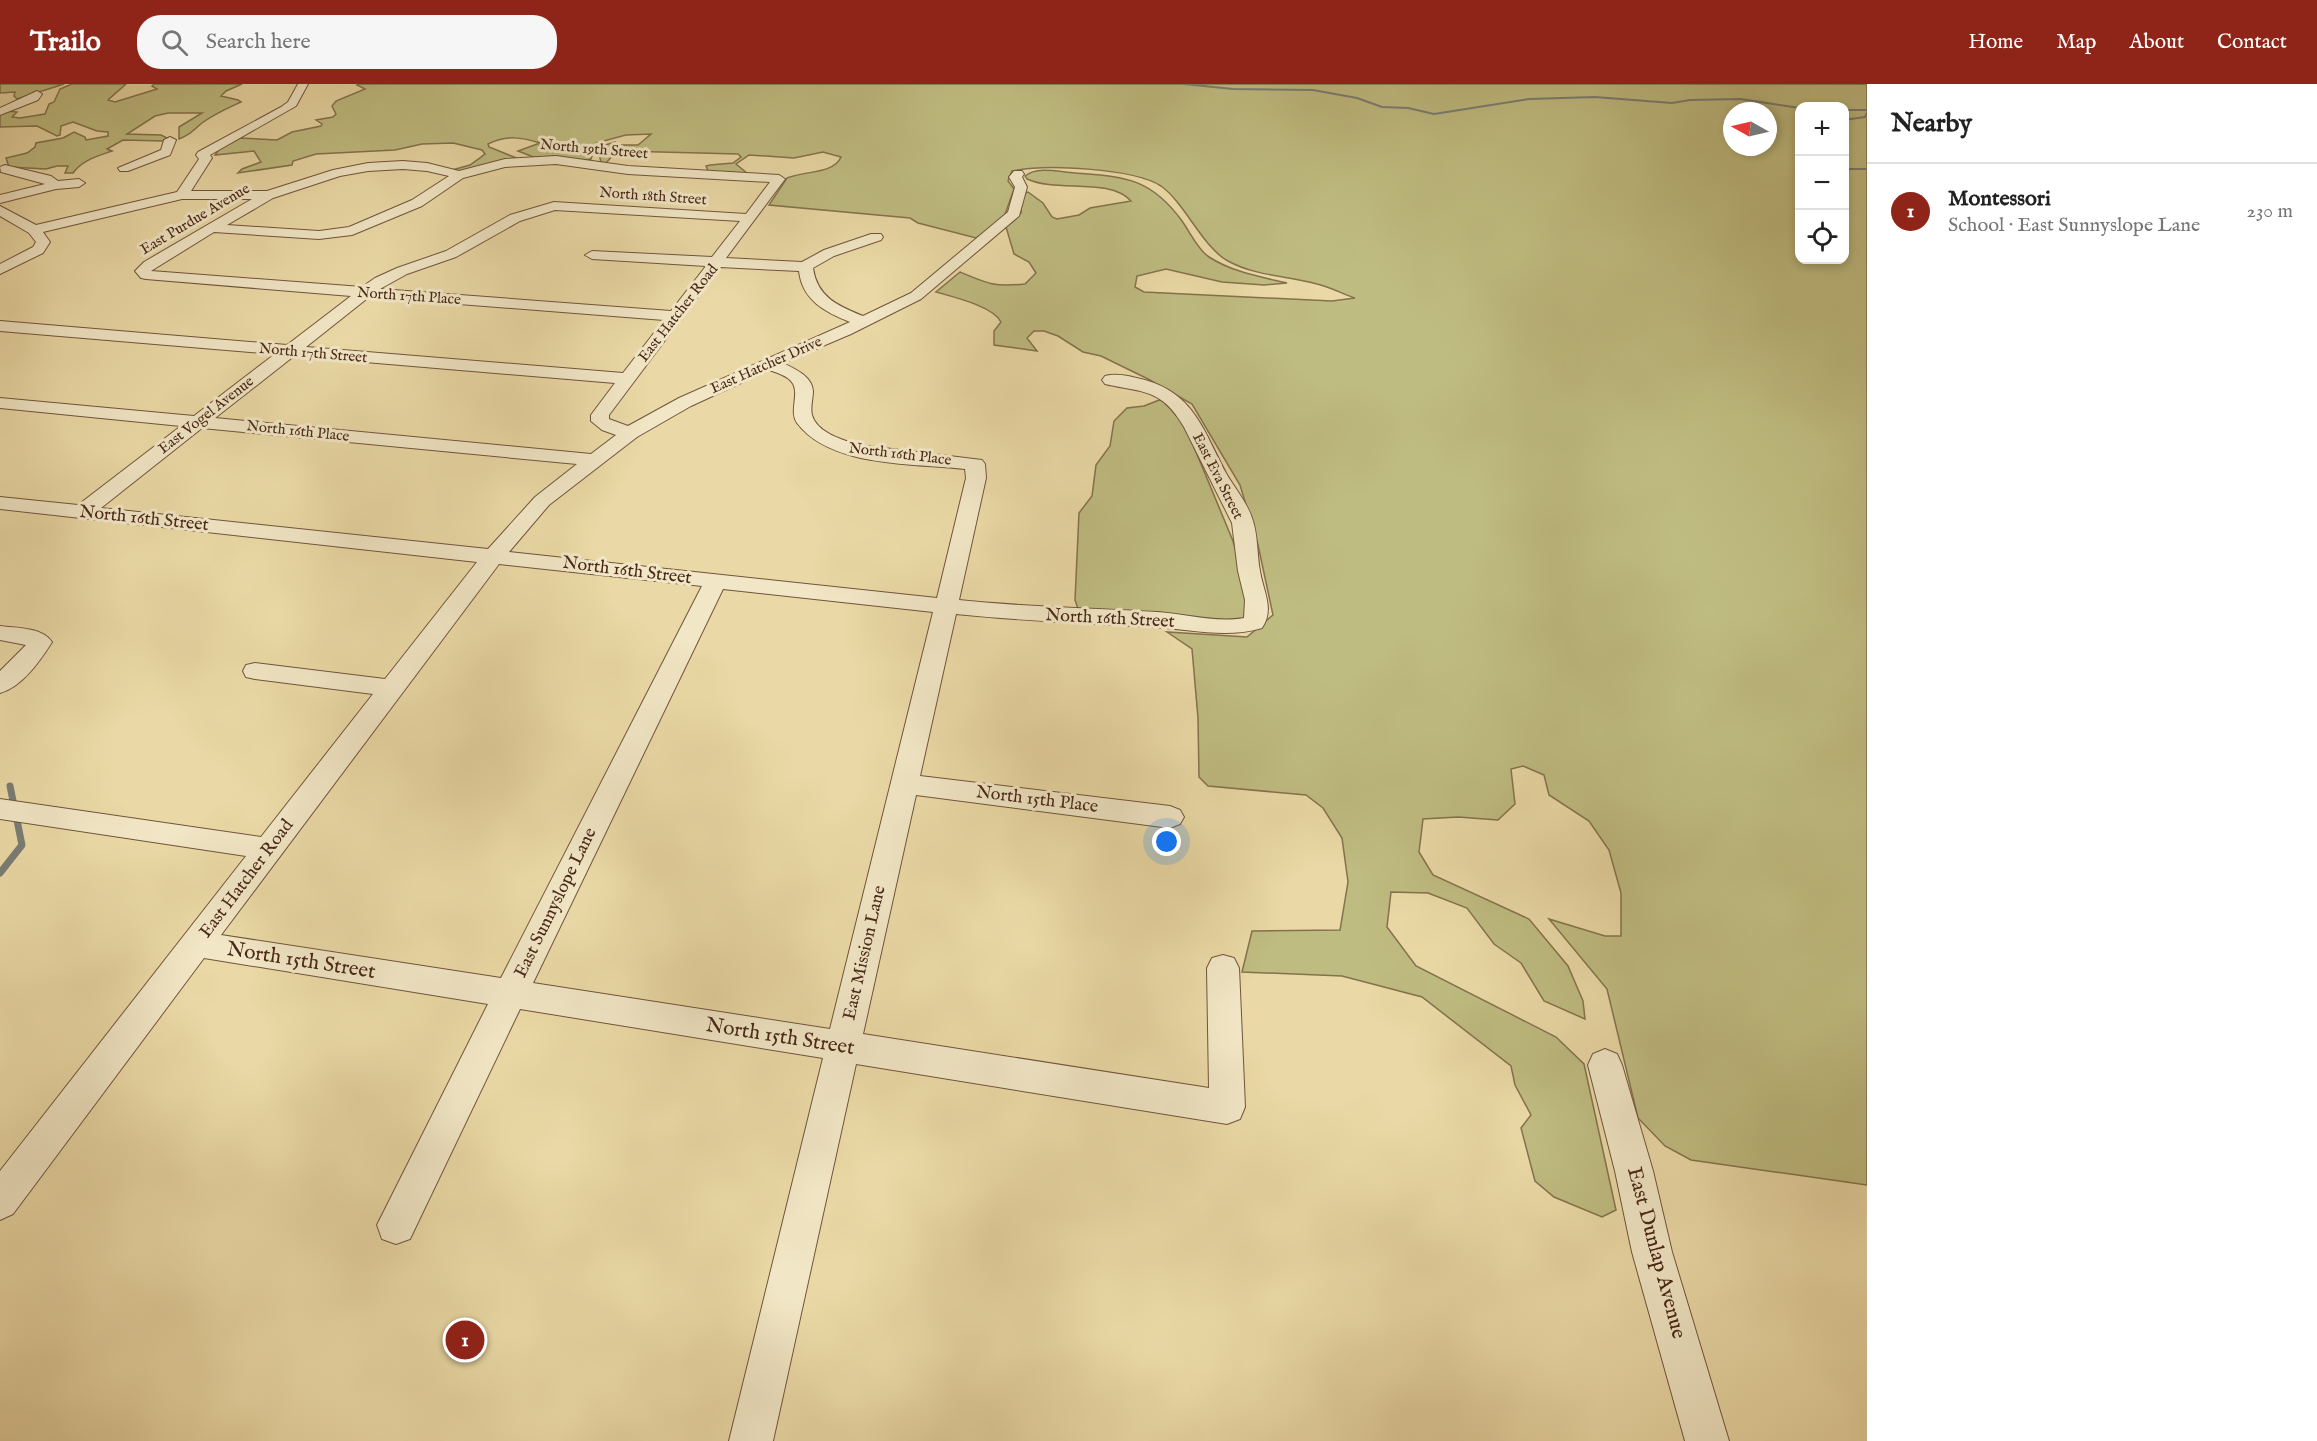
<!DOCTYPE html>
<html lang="en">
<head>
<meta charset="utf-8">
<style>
	body { margin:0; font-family:"IM FELL English",serif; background:#f6f6f6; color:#222 }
	.controls { position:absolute; right:18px; top:18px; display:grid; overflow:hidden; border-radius:12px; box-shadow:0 3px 9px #0003 }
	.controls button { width:54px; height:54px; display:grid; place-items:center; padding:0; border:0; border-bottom:2px solid #e0e0e0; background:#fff; color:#222; font:30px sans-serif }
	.compass { position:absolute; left:1723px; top:18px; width:54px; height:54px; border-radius:50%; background:#fff; box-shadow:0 3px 9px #0003; rotate:278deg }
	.you { position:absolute; left:1167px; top:758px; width:21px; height:21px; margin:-15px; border:4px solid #fff; border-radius:50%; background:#1a73e8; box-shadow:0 0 0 9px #1a73e833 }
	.badge { display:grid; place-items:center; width:39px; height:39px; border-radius:50%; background:#8f2418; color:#fff; font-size:20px; font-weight:700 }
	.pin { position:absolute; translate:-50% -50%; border:3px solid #fff; box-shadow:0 2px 6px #0006 }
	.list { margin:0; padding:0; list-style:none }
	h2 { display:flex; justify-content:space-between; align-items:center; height:78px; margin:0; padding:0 24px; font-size:26px }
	h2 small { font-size:20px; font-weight:400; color:#767676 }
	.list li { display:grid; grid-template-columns:39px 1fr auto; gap:18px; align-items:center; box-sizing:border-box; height:96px; padding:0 24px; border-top:2px solid #e0e0e0 }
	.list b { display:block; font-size:22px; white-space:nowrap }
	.list p { margin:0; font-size:20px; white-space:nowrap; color:#767676 }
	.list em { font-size:20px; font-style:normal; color:#767676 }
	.icon { flex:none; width:33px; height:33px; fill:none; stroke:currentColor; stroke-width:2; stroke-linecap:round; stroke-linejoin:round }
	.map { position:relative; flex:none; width:1867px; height:1357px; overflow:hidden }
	header { display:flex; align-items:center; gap:36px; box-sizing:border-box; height:84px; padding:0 30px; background:#8f2418; color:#fff }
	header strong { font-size:28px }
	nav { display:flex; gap:33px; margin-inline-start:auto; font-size:21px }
	.search { width:420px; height:54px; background:#f6f6f6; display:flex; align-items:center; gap:15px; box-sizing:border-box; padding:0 21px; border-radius:24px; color:#767676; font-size:22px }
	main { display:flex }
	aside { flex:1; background:#fff }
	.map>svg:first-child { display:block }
	.green { fill:#bfbc81; stroke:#84724d; stroke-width:1.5; fill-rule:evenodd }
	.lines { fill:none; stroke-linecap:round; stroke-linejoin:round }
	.stream-far1 { stroke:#7b7e75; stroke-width:2 }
	.stream { stroke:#7b7e75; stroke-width:7 }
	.minor-casing { stroke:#71543c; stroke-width:2 }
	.minor { fill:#f1e6c5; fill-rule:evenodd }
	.labels { text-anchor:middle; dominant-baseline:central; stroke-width:6; stroke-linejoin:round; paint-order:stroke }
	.far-street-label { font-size:15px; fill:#492819; stroke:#f1e6c5 }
	.street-label { font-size:18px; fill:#492819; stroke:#f1e6c5 }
	.near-street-label { font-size:21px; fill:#492819; stroke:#f1e6c5 }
</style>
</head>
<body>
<header>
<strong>Trailo</strong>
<div class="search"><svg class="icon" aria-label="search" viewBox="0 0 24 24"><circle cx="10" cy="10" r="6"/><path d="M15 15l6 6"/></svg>Search here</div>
<nav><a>Home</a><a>Map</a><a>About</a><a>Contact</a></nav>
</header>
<main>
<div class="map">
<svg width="1867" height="1357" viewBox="0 0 1867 1357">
	<rect width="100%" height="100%" fill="#ead9a6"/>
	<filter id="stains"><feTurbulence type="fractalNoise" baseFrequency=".00333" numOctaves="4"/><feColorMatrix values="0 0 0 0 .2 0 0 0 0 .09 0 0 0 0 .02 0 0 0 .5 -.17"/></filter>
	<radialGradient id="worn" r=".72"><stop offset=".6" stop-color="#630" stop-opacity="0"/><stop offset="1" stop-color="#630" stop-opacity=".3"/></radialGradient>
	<g class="green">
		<polygon points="0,0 64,0 17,15 14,12 15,8 0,9"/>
		<path d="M72,0H126L108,16L115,18L157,5L152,2L154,0H242L226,7L221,12L238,16L241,18C228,24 214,30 202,39C192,47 192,50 179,55V43L202,29H168L155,32L127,50L161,51L167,54L165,57L123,56L107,65L112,67C98,72 82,76 73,89H65L68,82H57L46,85L9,83L6,74L27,69L35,63L36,59L63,54L74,48L85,53L86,56L108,52V48L97,47L73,38L61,42L60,51L57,52L37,42L0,43V29L7,27L17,28L12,33L20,34L45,30L49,20L54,18L60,5Z"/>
		<path d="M359,0H1867V1101L1691,1076L1665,1062L1638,1034L1607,905L1549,835L1605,852H1621V809L1609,766L1589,737L1549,711L1544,691L1523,682L1511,685L1515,720L1498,736L1458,733L1423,735L1419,768L1433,791L1529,835L1568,882L1583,917L1585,935L1544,917L1521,879L1494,860L1467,824L1428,809L1391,808L1387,843L1416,882L1556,953L1584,980L1616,1126L1602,1133L1554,1113L1535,1097L1521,1044L1531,1031L1515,1001L1511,982L1422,913L1342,892L1242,888L1252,847L1340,846L1348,798L1342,754L1323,724L1306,711L1208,702L1199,693L1198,634L1192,565L1167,548L1247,553L1273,531L1258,461L1240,401L1192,320L1148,295L1101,272L1083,268L1058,252L1044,247H1034L1027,254L1037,267L994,261V247L1001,238C993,222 953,213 936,208L960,188C988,200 994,203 1025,200L1036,189L1029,178L1014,170L1006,143L1021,129L1022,110L1028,108L1043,119L1052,133L1057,135L1079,131L1090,124L1131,117C1109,93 1057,109 1027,95L1025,92C1038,82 1059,88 1075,89C1124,93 1150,93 1182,137C1190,148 1198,166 1209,173C1232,188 1261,193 1287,199L1264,201L1222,198L1166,185L1137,192L1135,203L1144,208L1332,217L1355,214C1343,210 1330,203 1317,200C1288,192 1255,192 1228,177C1204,165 1184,118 1161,102C1133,84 1045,80 1012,87L1008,97L1014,105L1003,136L976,154L918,139L910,134L769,121L787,94C803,87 834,90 841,73L823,68L794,74L749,71L736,80L747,89L743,91L709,89L706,82L710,81L733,79L741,73L738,70L622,67L616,68L606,79L601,78L599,70L602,62L615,58L616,61H638L651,50L626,51L596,59L591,75L587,76L536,74L518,67L540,59C521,53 506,51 488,60L489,63L519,75L460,87L452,86L470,81L485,70L482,66L453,59L422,60L395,66L316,70L293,77L292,81L238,89L242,85L261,78L254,67L215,71L221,63L240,54L277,56L292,48L321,42L322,40L316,36L333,33L336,30L332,22L336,17L365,5L357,1ZM1800,22H1844V176H1800ZM1732,27H1768V63H1732Z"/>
		<polygon points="1162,315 1184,339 1233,457 1247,506 1245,537 1078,525 1075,516 1079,429 1092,412 1096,381 1110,362 1114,337 1127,324 1144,322"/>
	</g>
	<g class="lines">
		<g class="stream-far1">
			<polyline points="1184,0 1233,5 1313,6 1357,14 1382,23 1408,24 1434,30 1529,15 1595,13 1672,19 1690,16 1740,15 1800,24"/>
			<polyline points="1844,26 1867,26"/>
			<polyline points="1844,36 1865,33 1867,29"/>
			<polyline points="1844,85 1867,85"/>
		</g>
		<polyline class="stream" points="0,789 22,761 10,702"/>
		<defs>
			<g id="minor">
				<path d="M298,0H308L296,22L210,71L212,74L191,107H267L333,86L368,79L403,77L427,79L459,87L505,75L556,72L628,82L779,91L785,95L726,174L802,178L824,166L871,150H881L883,153L881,156L834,172L813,184C817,213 838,222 863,232L911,209L1008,128L1015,103L1009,93L1014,87H1022L1024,90L1022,93L1027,103L1019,132L921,215L851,250L783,279C795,285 812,292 813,307C813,315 810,323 812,331C817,349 843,356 859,361L982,376L985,380L986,394L959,516C1025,523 1091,524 1157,528C1186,530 1215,539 1244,534L1245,516L1238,487L1232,439L1184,343C1161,304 1144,309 1105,300L1102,296L1105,292C1116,289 1129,292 1141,295C1194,308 1203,346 1226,389C1235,405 1248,419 1253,437C1258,453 1257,471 1260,487C1263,507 1275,525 1262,544C1225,555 1191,545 1153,543C1087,539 1022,537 956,530L920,692L1170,722L1180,726L1184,733L1180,740L1170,744L916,711L863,950L1209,1004L1207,884L1212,874L1223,871L1234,874L1239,884L1245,1023L1240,1035L1227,1040L856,980L773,1357H729L823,974L520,925L410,1155L396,1160L382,1155L377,1141L488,920L204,874L13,1130L0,1136V1087L246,772L0,735V715L261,753L373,610L255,595L246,593L243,587L246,581L255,579L385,595L477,478L0,425V413L78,421L181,342L0,324V314L194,332L275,270L0,247V237L287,261L351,212L146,195L141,194L135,187L144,178L252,115H182L43,148L50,158L43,169L0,190V180L33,163L36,158L29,149L0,132V122L36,141L177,108L199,75L196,71L198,68L281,23L288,18ZM556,80L628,90L770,98L746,130L554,118L510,131L446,167L397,184L375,194L362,203L151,187L214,148L319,155L352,151L422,122L463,94L505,83ZM403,85L427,87L449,92L412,116L349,143L319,147L227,141L273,114L340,92L368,87ZM555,126L740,137L712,173L592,167L585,171L592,175L706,182L671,227L380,205L407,190L456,173L520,137ZM720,183L799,187C802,216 825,228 850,238L679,314L628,342L609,335V331ZM369,213L664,236L623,289L306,263ZM294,272L615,299L591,331V337L602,346L616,351L591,370L215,334ZM769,286C775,288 785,291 790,296C802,307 788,326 797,339C831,384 915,379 965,385L966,394L937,514L509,468L549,421L637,353L691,322ZM202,344L577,380L535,413L488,465L101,424ZM499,480L702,502L501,894L221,851ZM723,505L933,528L830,945L533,899Z"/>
				<polygon points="37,7 42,10 38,16 0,31 0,24"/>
				<polygon points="170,53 176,56 170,71 128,87 120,87 118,84 161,66 164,56"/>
				<polygon points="5,81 51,92 58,97 79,95 85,99 79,103 56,105 0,119 0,111 45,100 1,88 0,83"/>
				<path d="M0,542C16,544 42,543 52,558C40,577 22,603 0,609V587L26,561L0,556Z"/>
				<polygon points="1605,965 1617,970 1622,981 1653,1087 1672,1168 1729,1357 1685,1357 1632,1168 1615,1087 1588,981 1593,970"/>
			</g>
		</defs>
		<use href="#minor" class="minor-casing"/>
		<use href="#minor" class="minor"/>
	</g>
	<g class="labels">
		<g class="far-street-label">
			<text transform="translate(594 65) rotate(5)">North 19th Street</text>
			<text transform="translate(653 112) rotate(4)">North 18th Street</text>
			<text transform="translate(195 135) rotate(-31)">East Purdue Avenue</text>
			<text transform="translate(409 212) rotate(4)">North 17th Place</text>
			<text transform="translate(678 229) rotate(-52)">East Hatcher Road</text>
			<text transform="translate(313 269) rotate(5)">North 17th Street</text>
			<text transform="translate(766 281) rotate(-24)">East Hatcher Drive</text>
			<text transform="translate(206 331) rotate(-38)">East Vogel Avenue</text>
			<text transform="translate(298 347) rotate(6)">North 16th Place</text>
			<text transform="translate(900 370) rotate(7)">North 16th Place</text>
			<text transform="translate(1218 392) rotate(63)">East Eva Street</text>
		</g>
		<g class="street-label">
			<text transform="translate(144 435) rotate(6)">North 16th Street</text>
			<text transform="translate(627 487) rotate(7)">North 16th Street</text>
			<text transform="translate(1110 535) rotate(3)">North 16th Street</text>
			<text transform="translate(1037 716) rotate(7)">North 15th Place</text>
			<text transform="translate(247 795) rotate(-53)">East Hatcher Road</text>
			<text transform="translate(556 819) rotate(-64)">East Sunnyslope Lane</text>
			<text transform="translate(865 869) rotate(-77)">East Mission Lane</text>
		</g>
		<g class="near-street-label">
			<text transform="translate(301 877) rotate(9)">North 15th Street</text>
			<text transform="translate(780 953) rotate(9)">North 15th Street</text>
			<text transform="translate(1656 1169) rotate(75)">East Dunlap Avenue</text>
		</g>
	</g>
	<rect width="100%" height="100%" filter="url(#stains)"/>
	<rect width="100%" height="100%" fill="url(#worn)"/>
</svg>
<div class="controls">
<button>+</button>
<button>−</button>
<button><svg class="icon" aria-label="locate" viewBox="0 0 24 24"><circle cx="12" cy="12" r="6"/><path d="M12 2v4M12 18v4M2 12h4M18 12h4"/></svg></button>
</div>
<svg class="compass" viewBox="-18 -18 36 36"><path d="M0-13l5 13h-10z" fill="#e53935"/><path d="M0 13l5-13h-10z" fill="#767676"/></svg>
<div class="you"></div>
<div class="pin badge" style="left:465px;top:1256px">1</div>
</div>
<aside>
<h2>Nearby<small></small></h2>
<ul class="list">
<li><span class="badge">1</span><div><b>Montessori</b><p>School · East Sunnyslope Lane</p></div><em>230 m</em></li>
</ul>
</aside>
</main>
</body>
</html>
